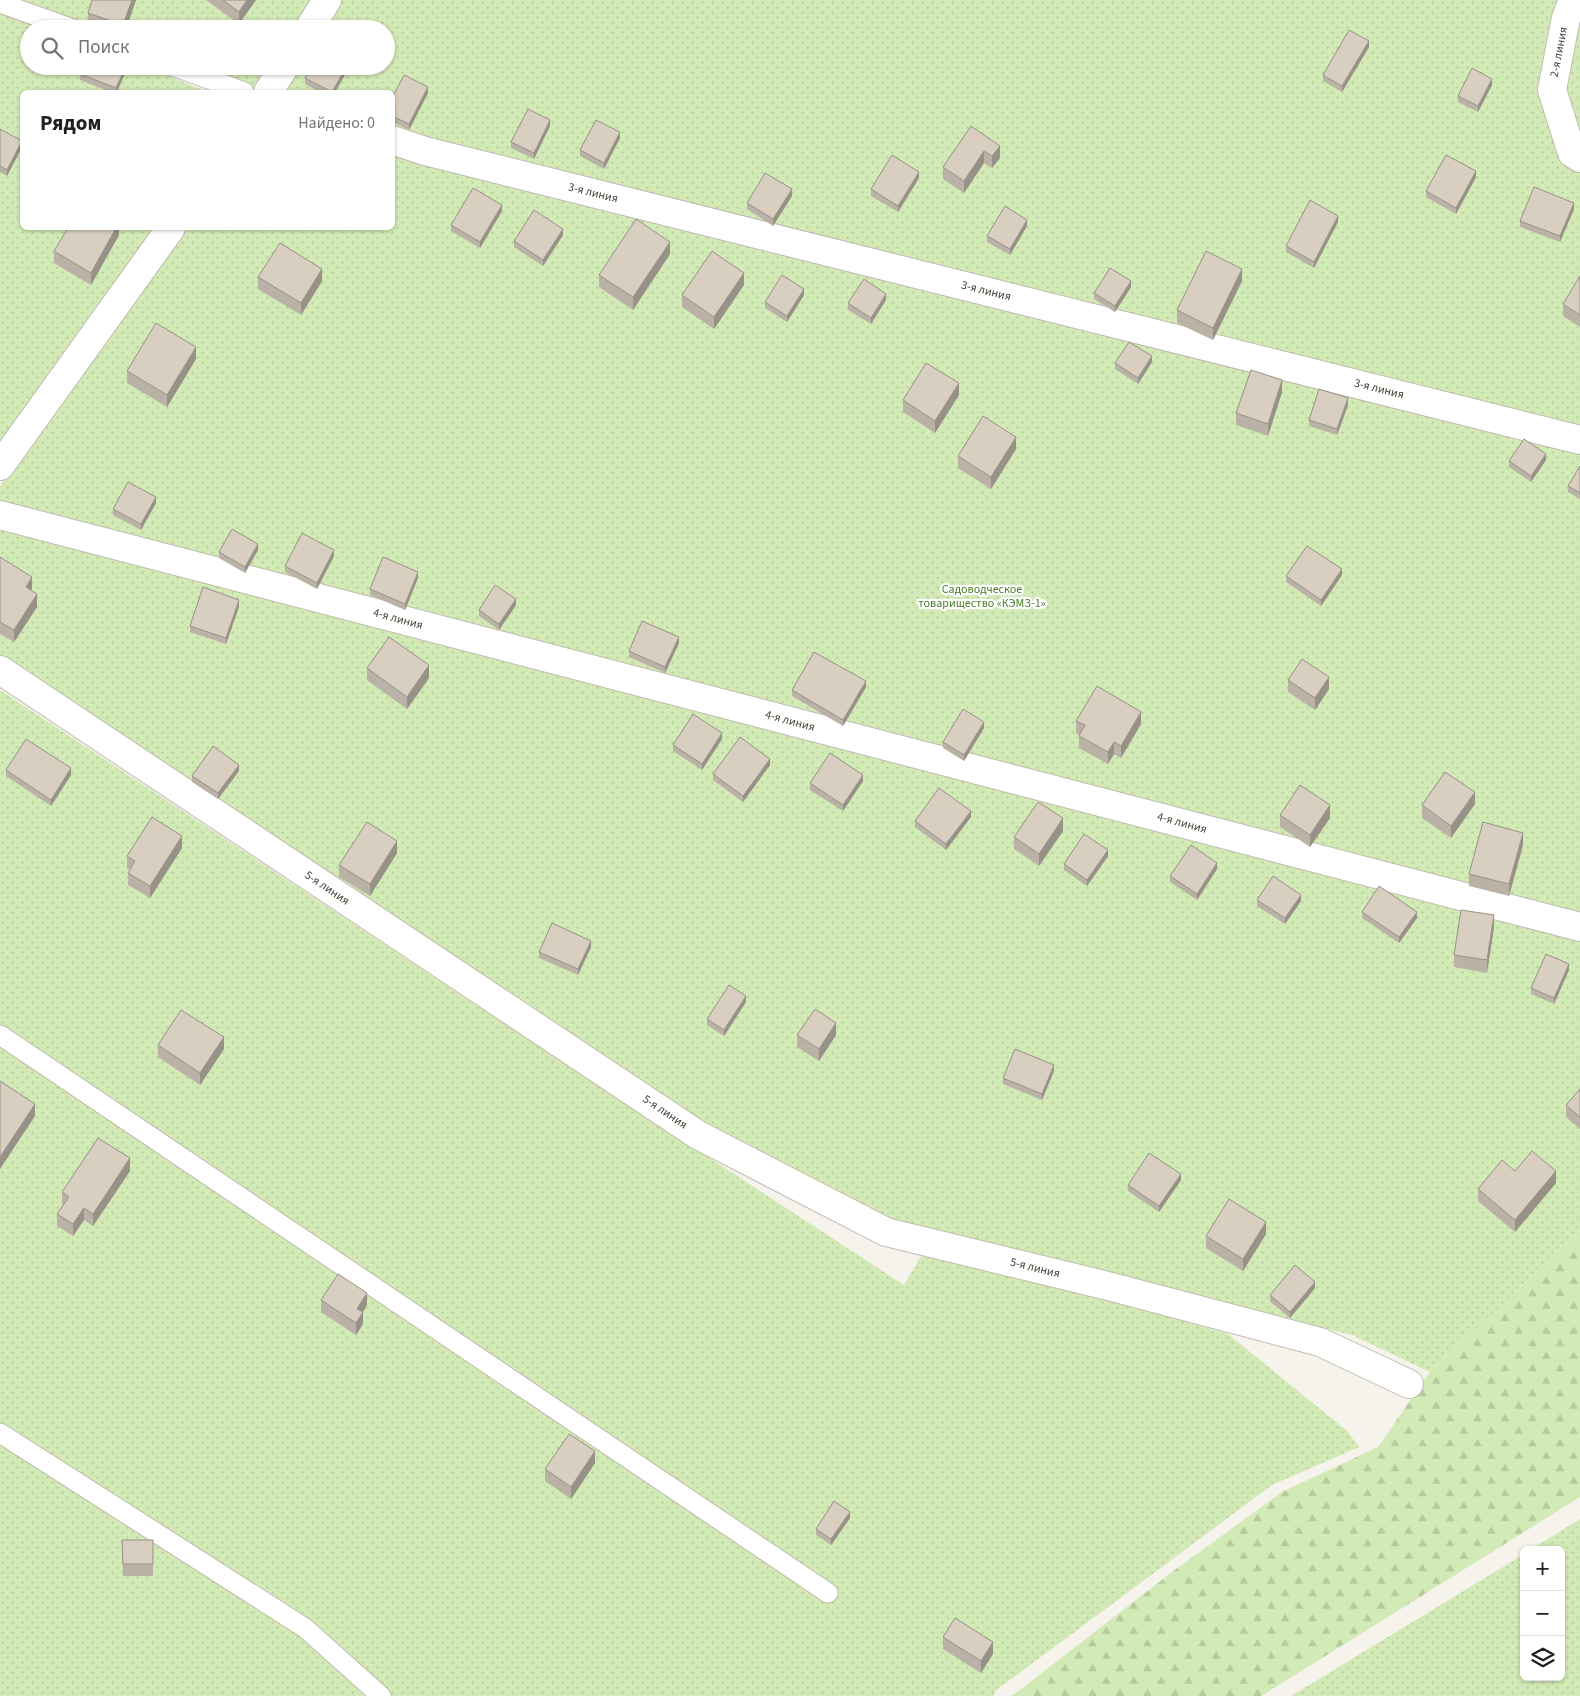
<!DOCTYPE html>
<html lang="ru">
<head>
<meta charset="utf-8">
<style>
	body { margin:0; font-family:"Source Sans 3",sans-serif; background:#f2f2f2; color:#202124 }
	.controls { position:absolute; right:15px; bottom:15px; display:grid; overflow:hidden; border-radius:8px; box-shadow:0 1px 4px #0004 }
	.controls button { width:45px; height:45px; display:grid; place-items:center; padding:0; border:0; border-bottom:1px solid #e0e0e0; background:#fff; color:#202124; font:25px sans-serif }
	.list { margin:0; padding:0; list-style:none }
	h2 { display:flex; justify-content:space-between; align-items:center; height:65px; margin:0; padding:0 20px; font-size:21px }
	h2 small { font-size:16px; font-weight:400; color:#757577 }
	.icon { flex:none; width:28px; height:28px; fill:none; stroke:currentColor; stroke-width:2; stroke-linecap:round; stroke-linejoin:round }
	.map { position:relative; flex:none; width:1580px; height:1696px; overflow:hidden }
	.search { position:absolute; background:#fff; box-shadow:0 1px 4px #0004; left:20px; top:20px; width:375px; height:55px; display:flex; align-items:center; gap:12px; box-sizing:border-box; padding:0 18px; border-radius:28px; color:#757577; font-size:19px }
	.panel { position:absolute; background:#fff; box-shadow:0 1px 4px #0004; left:20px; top:90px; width:375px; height:140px; border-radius:8px }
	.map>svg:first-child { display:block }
	.forest { fill:url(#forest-firs) }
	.garden { fill:url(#garden-dots) }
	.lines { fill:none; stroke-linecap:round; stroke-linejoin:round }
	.lane-casing { stroke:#c2bbae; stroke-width:21 }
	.street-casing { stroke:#c2bbae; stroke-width:30 }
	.lane { stroke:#fff; stroke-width:19 }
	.street { stroke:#fff; stroke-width:28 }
	.wall { fill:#bab2a6 }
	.shaded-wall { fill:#979187 }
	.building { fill:#d8cfc1; stroke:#979187 }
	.labels { text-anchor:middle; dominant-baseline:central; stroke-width:4.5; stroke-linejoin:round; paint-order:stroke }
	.street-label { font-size:12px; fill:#4b4439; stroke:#fff }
	.park-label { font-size:12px; fill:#4a7f2a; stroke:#fff }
</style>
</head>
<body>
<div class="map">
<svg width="1580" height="1696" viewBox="0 0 1580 1696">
	<defs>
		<pattern id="forest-firs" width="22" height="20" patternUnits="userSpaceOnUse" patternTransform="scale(1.25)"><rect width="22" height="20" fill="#d2eab5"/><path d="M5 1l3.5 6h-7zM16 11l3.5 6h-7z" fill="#b6ca9c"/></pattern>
		<pattern id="garden-dots" width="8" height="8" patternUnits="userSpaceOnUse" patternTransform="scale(1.25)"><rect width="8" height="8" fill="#d2eab5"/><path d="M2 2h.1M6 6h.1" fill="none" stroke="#b6ca9c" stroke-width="1.8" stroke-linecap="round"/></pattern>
	</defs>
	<rect width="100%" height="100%" fill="#f6f3ec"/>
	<polygon class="forest" points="1580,1231 1580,1497 1261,1696 1012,1696 1172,1572 1282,1492 1378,1447 1430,1372"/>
	<g class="garden">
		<polygon points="13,0 314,0 295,29 92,29"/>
		<polygon points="335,0 1580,0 1580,1231 1430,1372 1352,1335 885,1220 723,1140 0,657 0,486 179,228 392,228 392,92 272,92 290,66 386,66 386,29 315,29"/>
		<polygon points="0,11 54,29 29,29 29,66 146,66 207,92 22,92 22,228 155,228 94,309 0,444"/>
		<polygon points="196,66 271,66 256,88"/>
		<polygon points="0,690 474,1004 904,1285 921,1256 1048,1283 1228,1334 1347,1431 1359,1447 1272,1485 995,1691 994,1696 0,1696"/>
		<polygon points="1580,1519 1580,1696 1291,1696 1524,1554 1524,1677 1561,1677 1561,1550 1530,1550"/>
	</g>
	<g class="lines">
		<defs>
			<g id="lane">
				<polyline points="0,3 73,29"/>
				<polyline points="173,66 244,92"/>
				<polyline points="0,1035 828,1593"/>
				<polyline points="0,1433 305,1628 381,1696"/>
			</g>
			<g id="street">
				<polyline points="1573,0 1566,18 1552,90 1572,153 1580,158"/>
				<polyline points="309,29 327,0"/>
				<polyline points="268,92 285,66"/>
				<polyline points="392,140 425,151 1580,440"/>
				<polyline points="0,466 171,228"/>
				<polyline points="0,515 1580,927"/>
				<polyline points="0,670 698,1135 886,1232 1108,1286 1320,1342 1409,1384"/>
			</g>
		</defs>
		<use href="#lane" class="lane-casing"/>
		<use href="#street" class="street-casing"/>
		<use href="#lane" class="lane"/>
		<use href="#street" class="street"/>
	</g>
	<g class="wall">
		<polygon points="92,0 136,0 126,29 99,29 88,25 88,13"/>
		<polygon points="206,0 256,0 239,24"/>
		<polygon points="1369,47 1342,92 1323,81 1323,75"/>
		<polygon points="83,66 128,66 117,92 111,92 80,80 80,74"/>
		<polygon points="312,66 350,66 335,92 320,92 305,84 305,78"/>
		<polygon points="1492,85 1478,112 1458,102 1458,96"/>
		<polygon points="428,93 409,130 392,122 392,98"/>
		<polygon points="550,126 534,159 511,148 511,142"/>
		<polygon points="971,126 1000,158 992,168 984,163 964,193 943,179 943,167"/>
		<polygon points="0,129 22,147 7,176 0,172"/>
		<polygon points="620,138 604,169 580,156 580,150"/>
		<polygon points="1476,177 1456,214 1426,197 1426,191"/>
		<polygon points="919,178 898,212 871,196 871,189"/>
		<polygon points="792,196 773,226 747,209 747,203"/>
		<polygon points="1574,209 1560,242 1520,227 1520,221"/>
		<polygon points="502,211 480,248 451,231 451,225"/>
		<polygon points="1338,222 1314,268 1286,252 1286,246"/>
		<polygon points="1027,226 1010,255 987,242 987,236"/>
		<polygon points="119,228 119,235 91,285 54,263 54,251"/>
		<polygon points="563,235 543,266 514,247 514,241"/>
		<polygon points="670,254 633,310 599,287 599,275"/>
		<polygon points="1580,276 1580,327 1563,316 1563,304"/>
		<polygon points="258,277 322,281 301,315 258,289"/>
		<polygon points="1242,281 1213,340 1177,323 1177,310"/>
		<polygon points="744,285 714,329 682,307 682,295"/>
		<polygon points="1131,287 1115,312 1094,299 1094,293"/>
		<polygon points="804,295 787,322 765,308 765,302"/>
		<polygon points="886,300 871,324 848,310 848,303"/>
		<polygon points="196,359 167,407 127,383 127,371"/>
		<polygon points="1152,362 1138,384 1115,369 1115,363"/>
		<polygon points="1282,392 1268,436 1236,425 1236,413"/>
		<polygon points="959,395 935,433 903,412 903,400"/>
		<polygon points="1348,405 1337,435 1309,426 1309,420"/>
		<polygon points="1016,449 991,489 958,468 958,456"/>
		<polygon points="1546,460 1531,482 1509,467 1509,461"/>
		<polygon points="1580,466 1580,499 1568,492 1568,486"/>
		<polygon points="156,503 141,530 113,515 113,509"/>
		<polygon points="258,550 245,573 219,558 219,552"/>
		<polygon points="334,556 317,589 285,572 285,566"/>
		<polygon points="0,557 32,589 31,591 37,607 14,642 0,634"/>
		<polygon points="1342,575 1321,606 1286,582 1286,576"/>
		<polygon points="418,578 405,610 370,595 370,589"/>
		<polygon points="516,605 499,630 479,616 479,610"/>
		<polygon points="239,607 226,644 190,632 190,626"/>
		<polygon points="679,643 665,673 629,657 629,651"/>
		<polygon points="367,668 429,678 407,709 367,680"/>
		<polygon points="1288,680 1329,689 1315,710 1288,692"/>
		<polygon points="866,687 843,726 792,696 792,690"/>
		<polygon points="1076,721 1141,724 1121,758 1114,754 1108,764 1079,748 1079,735 1076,733"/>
		<polygon points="984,728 964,761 943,748 943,742"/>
		<polygon points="722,739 702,770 673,751 673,745"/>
		<polygon points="770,765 743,802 713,780 713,774"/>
		<polygon points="6,770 71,775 51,806 6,776"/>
		<polygon points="239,771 218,799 192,782 192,776"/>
		<polygon points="863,781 843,811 810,790 810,783"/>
		<polygon points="1475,804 1451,838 1422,818 1422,805"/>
		<polygon points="1280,815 1330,818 1310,847 1280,827"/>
		<polygon points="971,817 946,850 915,827 915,821"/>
		<polygon points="1063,831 1039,866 1014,849 1014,837"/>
		<polygon points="1523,845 1509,896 1469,886 1469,874"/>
		<polygon points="182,848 150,898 128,885 128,873 130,870 127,868 127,856"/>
		<polygon points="397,853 370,896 339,877 339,865"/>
		<polygon points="1108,856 1087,886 1064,870 1064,864"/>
		<polygon points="1217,869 1197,900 1170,882 1170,876"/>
		<polygon points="1257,900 1301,901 1285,924 1257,906"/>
		<polygon points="1362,912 1417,918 1399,943 1362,918"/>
		<polygon points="1494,927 1487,973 1454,967 1454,955"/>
		<polygon points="591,947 578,975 539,958 539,952"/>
		<polygon points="1569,970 1554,1004 1531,994 1531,988"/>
		<polygon points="746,1002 724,1036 707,1025 707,1019"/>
		<polygon points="797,1035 836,1035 819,1061 797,1047"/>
		<polygon points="158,1045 224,1049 200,1085 158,1057"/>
		<polygon points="1054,1071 1042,1100 1003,1084 1003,1078"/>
		<polygon points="1580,1089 1580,1129 1566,1117 1566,1105"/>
		<polygon points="130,1171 93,1226 84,1220 73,1236 57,1226 57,1214 63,1205 62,1204 62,1192"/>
		<polygon points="1515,1171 1556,1183 1515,1232 1478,1201 1478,1189"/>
		<polygon points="1181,1180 1159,1212 1128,1191 1128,1185"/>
		<polygon points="1266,1234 1243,1271 1206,1248 1206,1236"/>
		<polygon points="1315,1288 1290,1318 1270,1301 1270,1295"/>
		<polygon points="321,1300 367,1305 363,1312 363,1324 356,1335 321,1312"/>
		<polygon points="595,1463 571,1499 545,1481 545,1469"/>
		<polygon points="850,1518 831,1545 816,1535 816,1529"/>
		<polygon points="122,1540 153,1540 153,1576 123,1576"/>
		<polygon points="943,1637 993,1654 981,1673 943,1649"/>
	</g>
	<g class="shaded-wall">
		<polygon points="132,0 136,0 126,29 123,29 123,25"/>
		<polygon points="247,0 256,0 239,24 239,12"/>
		<polygon points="1369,41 1369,47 1342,92 1342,86"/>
		<polygon points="126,66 128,66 117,92 116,92 116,88"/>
		<polygon points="347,66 350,66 335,92 332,92"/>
		<polygon points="1492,79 1492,85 1478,112 1478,106"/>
		<polygon points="428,87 428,93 409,130 409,124"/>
		<polygon points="550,120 550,126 534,159 534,153"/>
		<polygon points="620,132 620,138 604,169 604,163"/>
		<polygon points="22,141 22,147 7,176 7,170"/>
		<polygon points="1000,146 1000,158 992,168 992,156"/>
		<polygon points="984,151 984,163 964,193 964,181"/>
		<polygon points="1476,171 1476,177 1456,214 1456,208"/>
		<polygon points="919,172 919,178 898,212 898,206"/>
		<polygon points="792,189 792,196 773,226 773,219"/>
		<polygon points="1574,203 1574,209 1560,242 1560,236"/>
		<polygon points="502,205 502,211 480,248 480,242"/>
		<polygon points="1338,216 1338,222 1314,268 1314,262"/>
		<polygon points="1027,220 1027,226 1010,255 1010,249"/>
		<polygon points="116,228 119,228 119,235 91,285 91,273"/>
		<polygon points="563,229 563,235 543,266 543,260"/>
		<polygon points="670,242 670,254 633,310 633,297"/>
		<polygon points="322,269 322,281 301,315 301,303"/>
		<polygon points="1242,269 1242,281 1213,340 1213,328"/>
		<polygon points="744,273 744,285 714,329 714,317"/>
		<polygon points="1131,281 1131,287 1115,312 1115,306"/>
		<polygon points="804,289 804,295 787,322 787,316"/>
		<polygon points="886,294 886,300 871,324 871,318"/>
		<polygon points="196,347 196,359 167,407 167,395"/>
		<polygon points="1152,356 1152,362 1138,384 1138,378"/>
		<polygon points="1282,380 1282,392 1268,436 1268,424"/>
		<polygon points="959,383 959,395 935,433 935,421"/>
		<polygon points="1348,398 1348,405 1337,435 1337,429"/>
		<polygon points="1016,437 1016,449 991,489 991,477"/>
		<polygon points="1546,454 1546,460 1531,482 1531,476"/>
		<polygon points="156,497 156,503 141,530 141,524"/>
		<polygon points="258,544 258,550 245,573 245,567"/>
		<polygon points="334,550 334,556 317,589 317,583"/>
		<polygon points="1342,569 1342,575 1321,606 1321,600"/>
		<polygon points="418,572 418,578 405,610 405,604"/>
		<polygon points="32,577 32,589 26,599 26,587"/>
		<polygon points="37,594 37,607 14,642 14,630"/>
		<polygon points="516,599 516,605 499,630 499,624"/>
		<polygon points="239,600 239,607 226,644 226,638"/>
		<polygon points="679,637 679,643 665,673 665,667"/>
		<polygon points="429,665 429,678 407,709 407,697"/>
		<polygon points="1329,677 1329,689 1315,710 1315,698"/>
		<polygon points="866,681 866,687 843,726 843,720"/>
		<polygon points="1141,712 1141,724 1121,758 1121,746"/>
		<polygon points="984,722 984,728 964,761 964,755"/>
		<polygon points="722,733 722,739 702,770 702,764"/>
		<polygon points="1114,742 1114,754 1108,764 1108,752"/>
		<polygon points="770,759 770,765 743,802 743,796"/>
		<polygon points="239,765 239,771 218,799 218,793"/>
		<polygon points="71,768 71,775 51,806 51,800"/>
		<polygon points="863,775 863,781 843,811 843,805"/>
		<polygon points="1475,792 1475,804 1451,838 1451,826"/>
		<polygon points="1330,805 1330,818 1310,847 1310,835"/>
		<polygon points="971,811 971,817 946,850 946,844"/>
		<polygon points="1063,818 1063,831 1039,866 1039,854"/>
		<polygon points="1523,833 1523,845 1509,896 1509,884"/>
		<polygon points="182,836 182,848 150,898 150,886"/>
		<polygon points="397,841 397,853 370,896 370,884"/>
		<polygon points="1108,850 1108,856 1087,886 1087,880"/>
		<polygon points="1217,863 1217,869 1197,900 1197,894"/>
		<polygon points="1301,895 1301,901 1285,924 1285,918"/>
		<polygon points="1417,912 1417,918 1399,943 1399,937"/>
		<polygon points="1494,915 1494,927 1487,973 1487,960"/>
		<polygon points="591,941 591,947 578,975 578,969"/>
		<polygon points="1569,964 1569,970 1554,1004 1554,998"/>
		<polygon points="746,996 746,1002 724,1036 724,1030"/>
		<polygon points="836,1023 836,1035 819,1061 819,1049"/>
		<polygon points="224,1037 224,1049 200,1085 200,1073"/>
		<polygon points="1054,1065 1054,1071 1042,1100 1042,1094"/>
		<polygon points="35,1104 35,1116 0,1169 0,1157"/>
		<polygon points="130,1158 130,1171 93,1226 93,1214"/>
		<polygon points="1556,1171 1556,1183 1515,1232 1515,1220"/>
		<polygon points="1181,1174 1181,1180 1159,1212 1159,1206"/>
		<polygon points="84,1208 84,1220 73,1236 73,1224"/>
		<polygon points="1266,1222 1266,1234 1243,1271 1243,1259"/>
		<polygon points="1315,1282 1315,1288 1290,1318 1290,1312"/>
		<polygon points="367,1293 367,1305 359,1319 363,1312 363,1324 356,1335 356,1323 357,1309"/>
		<polygon points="595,1451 595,1463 571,1499 571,1487"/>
		<polygon points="850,1512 850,1518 831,1545 831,1539"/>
		<polygon points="993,1642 993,1654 981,1673 981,1661"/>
	</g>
	<g class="building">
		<polygon points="92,0 132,0 123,25 88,13"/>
		<polygon points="223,0 247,0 239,12"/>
		<polygon points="1349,30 1369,41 1342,86 1323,75"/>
		<polygon points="83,66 126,66 116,88 80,74"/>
		<polygon points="312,66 347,66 332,92 305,78"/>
		<polygon points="1472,68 1492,79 1478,106 1458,96"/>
		<polygon points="404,75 428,87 409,124 392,116 392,98"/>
		<polygon points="528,109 550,120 534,153 511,142"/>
		<polygon points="596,120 620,132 604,163 580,150"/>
		<polygon points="971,126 1000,146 992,156 984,151 964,181 943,167"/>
		<polygon points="0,129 22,141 7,170 0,166"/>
		<polygon points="892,155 919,172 898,206 871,189"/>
		<polygon points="1446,155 1476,171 1456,208 1426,191"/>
		<polygon points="765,173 792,189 773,219 747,203"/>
		<polygon points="1534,187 1574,203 1560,236 1520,221"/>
		<polygon points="473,188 502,205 480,242 451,225"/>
		<polygon points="1310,200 1338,216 1314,262 1286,246"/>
		<polygon points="1005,206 1027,220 1010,249 987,236"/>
		<polygon points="534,210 563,229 543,260 514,241"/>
		<polygon points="636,219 670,242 633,297 599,275"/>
		<polygon points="68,228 116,228 91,273 54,251"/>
		<polygon points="280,243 322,269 301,303 258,277"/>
		<polygon points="712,251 744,273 714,317 682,295"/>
		<polygon points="1206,251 1242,269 1213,328 1177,310"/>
		<polygon points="1110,268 1131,281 1115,306 1094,293"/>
		<polygon points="782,275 804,289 787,316 765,302"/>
		<polygon points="1580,276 1580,315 1563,304"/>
		<polygon points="864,279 886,294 871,318 848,303"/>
		<polygon points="156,323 196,347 167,395 127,371"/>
		<polygon points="1129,342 1152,356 1138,378 1115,363"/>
		<polygon points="926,363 959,383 935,421 903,400"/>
		<polygon points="1251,370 1282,380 1268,424 1236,413"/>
		<polygon points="1319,389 1348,398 1337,429 1309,420"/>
		<polygon points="983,416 1016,437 991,477 958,456"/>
		<polygon points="1524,439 1546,454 1531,476 1509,461"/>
		<polygon points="1580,466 1580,493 1568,486"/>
		<polygon points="128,482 156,497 141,524 113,509"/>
		<polygon points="232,529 258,544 245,567 219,552"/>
		<polygon points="302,533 334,550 317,583 285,566"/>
		<polygon points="1307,546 1342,569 1321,600 1286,576"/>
		<polygon points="0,557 32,577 26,587 37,594 14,630 0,622"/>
		<polygon points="383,557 418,572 405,604 370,589"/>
		<polygon points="495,585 516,599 499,624 479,610"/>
		<polygon points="203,587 239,600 226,638 190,626"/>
		<polygon points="642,621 679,637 665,667 629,651"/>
		<polygon points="389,637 429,665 407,697 367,668"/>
		<polygon points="814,652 866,681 843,720 792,690"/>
		<polygon points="1302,659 1329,677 1315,698 1288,680"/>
		<polygon points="1097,686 1141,712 1121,746 1114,742 1108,752 1079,736 1085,725 1076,721"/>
		<polygon points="963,709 984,722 964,755 943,742"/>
		<polygon points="693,714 722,733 702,764 673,745"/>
		<polygon points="740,737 770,759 743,796 713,774"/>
		<polygon points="26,739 71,768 51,800 6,770"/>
		<polygon points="213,746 239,765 218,793 192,776"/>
		<polygon points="830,753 863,775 843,805 810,783"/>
		<polygon points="1445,772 1475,792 1451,826 1422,805"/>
		<polygon points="1300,785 1330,805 1310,835 1280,815"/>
		<polygon points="939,788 971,811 946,844 915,821"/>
		<polygon points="1038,802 1063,818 1039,854 1014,837"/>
		<polygon points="152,817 182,836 150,886 128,873 135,861 127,856"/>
		<polygon points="367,822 397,841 370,884 339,865"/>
		<polygon points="1483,822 1523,833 1509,884 1469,874"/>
		<polygon points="1084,834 1108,850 1087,880 1064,864"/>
		<polygon points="1191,845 1217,863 1197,894 1170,876"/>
		<polygon points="1273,876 1301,895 1285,918 1257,900"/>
		<polygon points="1379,886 1417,912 1399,937 1362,912"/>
		<polygon points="1461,910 1494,915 1487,960 1454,955"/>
		<polygon points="552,923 591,941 578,969 539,952"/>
		<polygon points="1546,954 1569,964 1554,998 1531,988"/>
		<polygon points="729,985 746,996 724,1030 707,1019"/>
		<polygon points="815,1009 836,1023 819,1049 797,1035"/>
		<polygon points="181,1010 224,1037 200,1073 158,1045"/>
		<polygon points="1015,1049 1054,1065 1042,1094 1003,1078"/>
		<polygon points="0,1081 35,1104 0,1157"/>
		<polygon points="1580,1089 1580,1117 1566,1105"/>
		<polygon points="98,1138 130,1158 93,1214 84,1208 73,1224 57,1214 69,1197 62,1192"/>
		<polygon points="1532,1151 1556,1171 1515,1220 1478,1189 1502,1160 1515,1171"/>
		<polygon points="1149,1153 1181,1174 1159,1206 1128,1185"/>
		<polygon points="1229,1199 1266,1222 1243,1259 1206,1236"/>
		<polygon points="1295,1265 1315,1282 1290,1312 1270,1295"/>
		<polygon points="338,1274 367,1293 357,1309 363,1312 356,1323 321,1300"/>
		<polygon points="569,1434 595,1451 571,1487 545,1469"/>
		<polygon points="834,1501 850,1512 831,1539 816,1529"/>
		<polygon points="122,1540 153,1540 153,1564 123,1564"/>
		<polygon points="955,1618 993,1642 981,1661 943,1637"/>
	</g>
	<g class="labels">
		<g class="street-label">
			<text transform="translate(1559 52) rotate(-79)">2-я линия</text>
			<text transform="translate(593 193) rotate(14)">3-я линия</text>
			<text transform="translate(986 291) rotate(14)">3-я линия</text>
			<text transform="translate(1379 389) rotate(14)">3-я линия</text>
			<text transform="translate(398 619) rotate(15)">4-я линия</text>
			<text transform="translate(790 721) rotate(15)">4-я линия</text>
			<text transform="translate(1182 823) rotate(15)">4-я линия</text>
			<text transform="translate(327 888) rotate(34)">5-я линия</text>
			<text transform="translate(665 1112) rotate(34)">5-я линия</text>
			<text transform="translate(1035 1268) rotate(14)">5-я линия</text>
		</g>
		<g class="park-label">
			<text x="982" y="589">Садоводческое<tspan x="982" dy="14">товарищество «КЭМЗ-1»</tspan></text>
		</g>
	</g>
</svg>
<div class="controls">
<button>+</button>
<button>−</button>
<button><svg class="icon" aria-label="layers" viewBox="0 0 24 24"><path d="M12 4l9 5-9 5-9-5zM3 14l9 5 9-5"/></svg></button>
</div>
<div class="search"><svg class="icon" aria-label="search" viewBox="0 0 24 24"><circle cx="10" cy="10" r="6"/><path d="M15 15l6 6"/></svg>Поиск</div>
<section class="panel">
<h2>Рядом<small>Найдено: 0</small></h2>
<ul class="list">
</ul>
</section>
</div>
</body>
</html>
